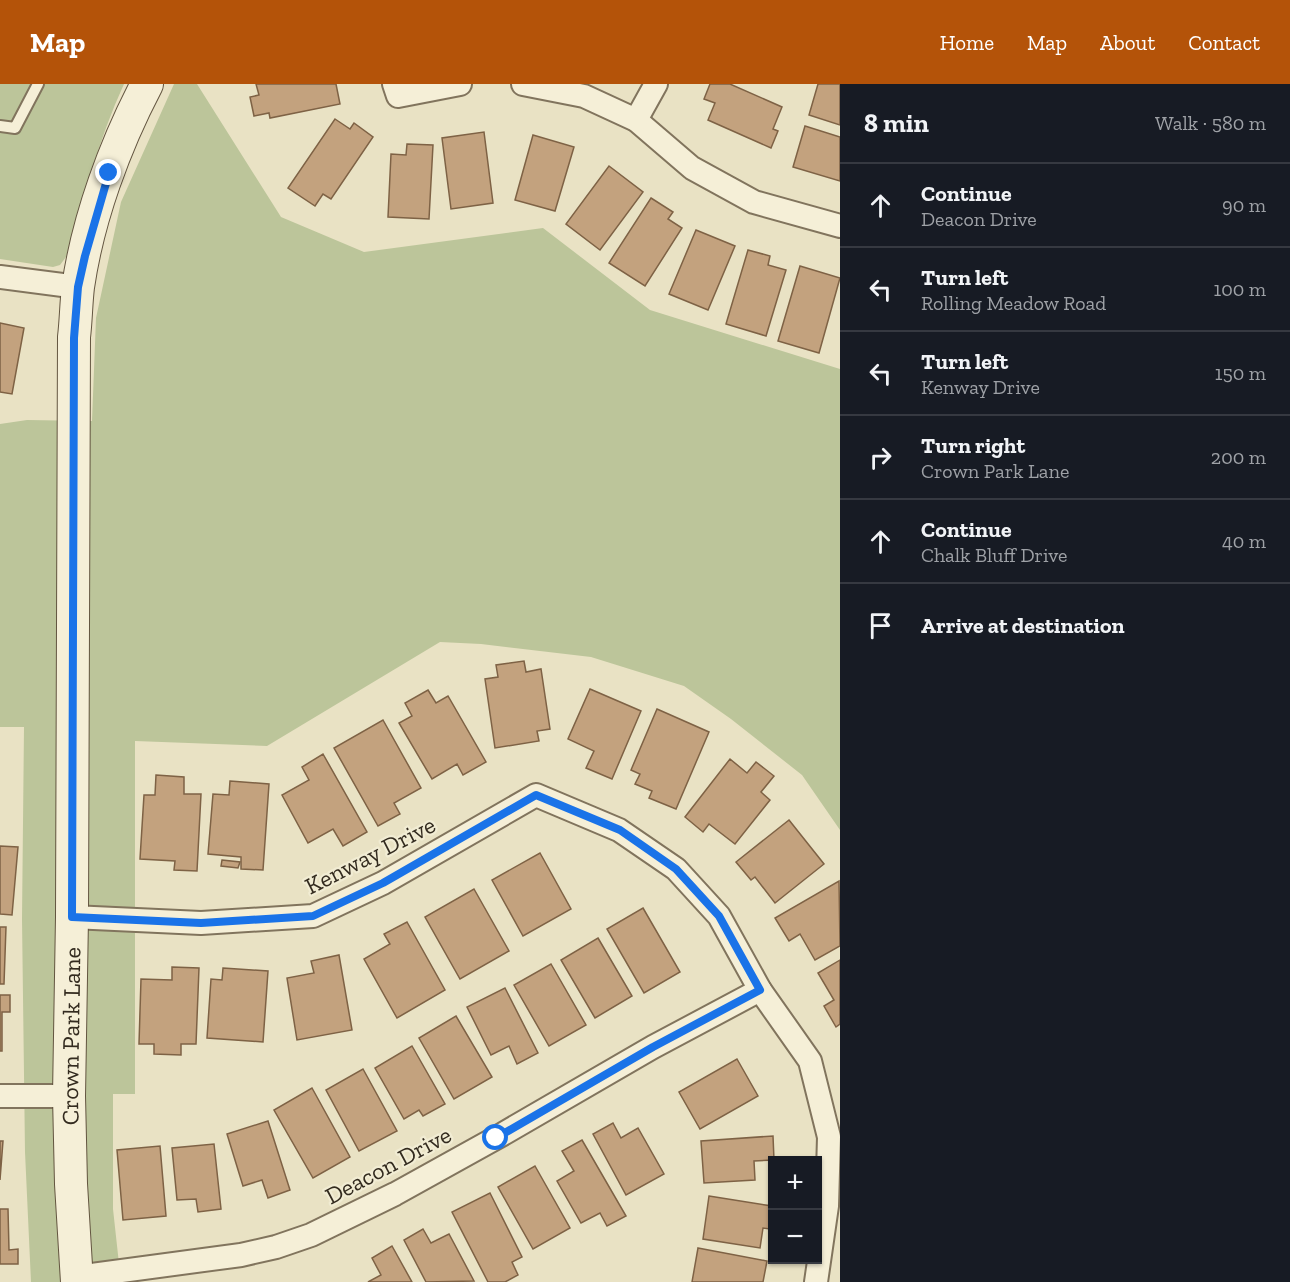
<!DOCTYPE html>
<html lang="en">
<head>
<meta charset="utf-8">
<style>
	body { margin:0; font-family:"Zilla Slab",serif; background:#242831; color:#f1f3f6 }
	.controls { position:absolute; right:18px; bottom:18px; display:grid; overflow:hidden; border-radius:0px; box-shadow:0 2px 4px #0004 }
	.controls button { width:54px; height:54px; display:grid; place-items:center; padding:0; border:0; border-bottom:2px solid #363941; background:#171b24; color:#f1f3f6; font:30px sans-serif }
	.stop { position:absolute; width:18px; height:18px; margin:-14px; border:4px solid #1a73e8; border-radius:50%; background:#fff }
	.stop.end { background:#1a73e8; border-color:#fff; box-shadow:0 2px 6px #0008 }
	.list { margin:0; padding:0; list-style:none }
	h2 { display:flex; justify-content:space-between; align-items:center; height:78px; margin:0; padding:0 24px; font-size:26px }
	h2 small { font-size:20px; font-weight:400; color:#9ea1a6 }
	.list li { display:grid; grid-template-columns:39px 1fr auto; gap:18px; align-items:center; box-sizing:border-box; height:84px; padding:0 24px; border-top:2px solid #363941 }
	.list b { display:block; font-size:22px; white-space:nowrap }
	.list p { margin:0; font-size:20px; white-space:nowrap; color:#9ea1a6 }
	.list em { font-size:20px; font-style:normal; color:#9ea1a6 }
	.icon { flex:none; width:33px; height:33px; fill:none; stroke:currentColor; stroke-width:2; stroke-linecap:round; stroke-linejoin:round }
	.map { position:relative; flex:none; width:840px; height:1198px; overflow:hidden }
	header { display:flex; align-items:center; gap:36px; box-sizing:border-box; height:84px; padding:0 30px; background:#b45309; color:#fff }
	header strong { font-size:28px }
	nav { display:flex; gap:33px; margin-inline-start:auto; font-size:21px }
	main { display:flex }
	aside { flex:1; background:#171b24 }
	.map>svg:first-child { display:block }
	.green { fill:#bcc59a }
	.building { fill:#c3a27e; stroke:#7e6245; stroke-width:1.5 }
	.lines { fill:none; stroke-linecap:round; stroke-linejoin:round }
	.lane-casing { stroke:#81745d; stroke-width:14 }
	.street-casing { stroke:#81745d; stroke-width:26 }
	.secondary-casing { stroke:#635540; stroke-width:34 }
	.lane { stroke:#f5efd7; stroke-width:10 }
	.street { stroke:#f5efd7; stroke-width:22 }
	.secondary { stroke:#f5efd7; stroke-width:32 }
	.route { stroke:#1a73e8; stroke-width:8 }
	.labels { text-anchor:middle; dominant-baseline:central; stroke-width:4.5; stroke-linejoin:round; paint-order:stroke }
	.street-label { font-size:24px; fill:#332b1f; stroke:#f1ecd3 }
</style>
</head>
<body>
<header>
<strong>Map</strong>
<nav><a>Home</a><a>Map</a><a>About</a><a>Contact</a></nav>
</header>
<main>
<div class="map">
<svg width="840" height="1198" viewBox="0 0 840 1198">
	<rect width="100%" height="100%" fill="#e9e2c4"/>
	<g class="green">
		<path d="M0,0H124C98,56 84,115 66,173L60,181L53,183L0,175Z"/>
		<polygon points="174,0 197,0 281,133 364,168 543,144 650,226 840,285 840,746 802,691 731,635 684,602 591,573 481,560 440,558 267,662 135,657 135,1010 113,1010 113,1125 121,1198 31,1198 25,1068 22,835 24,643 0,643 0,340 27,336 92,337 96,234 121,118"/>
	</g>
	<g class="building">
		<polygon points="256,0 336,0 340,20 270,34 269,29 254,32 250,13 259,11"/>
		<polygon points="710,0 730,0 782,23 773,45 778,47 771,64 708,36 715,19 704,15"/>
		<polygon points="818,0 840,0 840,41 809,31"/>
		<polygon points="335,35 350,45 354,39 373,53 331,115 323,110 315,122 288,104"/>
		<polygon points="805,42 840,53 840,97 793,83"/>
		<polygon points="484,48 493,119 451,125 442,54"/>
		<polygon points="533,51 574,63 555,127 515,116"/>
		<polygon points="407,60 433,61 429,135 388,133 391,70 406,71"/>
		<polygon points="609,82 643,108 600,166 566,140"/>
		<polygon points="651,114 673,128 668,135 682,144 645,202 609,179"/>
		<polygon points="696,146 735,162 708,226 669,210"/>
		<polygon points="748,166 770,172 768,181 786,186 766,252 726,240"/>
		<polygon points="800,182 840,194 819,269 778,257"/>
		<polygon points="0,239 24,244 12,310 0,308"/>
		<polygon points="524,577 526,588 541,585 550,645 537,647 539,657 495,664 485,595 498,593 496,581"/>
		<polygon points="590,605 641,627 612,695 586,684 594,667 568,655"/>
		<polygon points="428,606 436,619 448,612 486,678 463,691 457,680 432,695 399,639 412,632 405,619"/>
		<polygon points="657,625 709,648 676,725 649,714 652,707 635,700 640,690 631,686"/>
		<polygon points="383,636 421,704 394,719 400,730 378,742 334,664"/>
		<polygon points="323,670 367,748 343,762 333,745 308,759 282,711 309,696 302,683"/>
		<polygon points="730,675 747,689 756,678 774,692 761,708 770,716 735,760 709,740 703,748 685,733"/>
		<polygon points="156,691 184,693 184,710 201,710 197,787 174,786 175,777 140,775 144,711 155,711"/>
		<polygon points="230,697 269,700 263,786 241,785 241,773 208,770 213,710 229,711"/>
		<polygon points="789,736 824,780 775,819 755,793 751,796 736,778"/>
		<polygon points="0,762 18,763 12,831 0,830"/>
		<polygon points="540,769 571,825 523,852 492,796"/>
		<polygon points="222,776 240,778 238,784 221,782"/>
		<polygon points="839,797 840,862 815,876 800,850 789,857 775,834"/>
		<polygon points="474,805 509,867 460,895 425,833"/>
		<polygon points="643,824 680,888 644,909 607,845"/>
		<polygon points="407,838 445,906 397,934 364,875 390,860 384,850"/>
		<polygon points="0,843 6,843 4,900 0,900"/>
		<polygon points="598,854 632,912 595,934 561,876"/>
		<polygon points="339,871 352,946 297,956 287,894 314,889 311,877"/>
		<polygon points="840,876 840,940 836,943 824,922 834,916 818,889"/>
		<polygon points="551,880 586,941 549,962 514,901"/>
		<polygon points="172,883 199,884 196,960 181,960 181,971 154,970 154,960 139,960 141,895 172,896"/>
		<polygon points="223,884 268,887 263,958 207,954 211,895 222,896"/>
		<polygon points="505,904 538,969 517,980 509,962 491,971 467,923"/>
		<polygon points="0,911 10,911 10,928 2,928 2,967 0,967"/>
		<polygon points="456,932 492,993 454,1015 419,954"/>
		<polygon points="412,962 445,1020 423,1032 419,1026 404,1035 375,984"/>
		<polygon points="737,975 758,1012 700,1045 679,1008"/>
		<polygon points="363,985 397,1047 359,1067 326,1006"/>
		<polygon points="312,1004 350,1073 313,1094 274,1026"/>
		<polygon points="268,1037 290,1106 268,1114 262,1096 243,1102 227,1050"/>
		<polygon points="613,1039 621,1054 638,1044 664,1090 626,1111 593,1050"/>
		<polygon points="773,1052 774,1076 754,1077 755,1096 704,1099 701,1057"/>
		<polygon points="582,1056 626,1132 607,1142 600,1129 581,1139 557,1097 574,1087 562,1067"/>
		<polygon points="0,1057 3,1057 0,1096"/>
		<polygon points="214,1060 221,1125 198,1128 196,1115 177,1116 172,1064"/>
		<polygon points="160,1062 166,1132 123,1136 117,1066"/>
		<polygon points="535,1082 570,1144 533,1165 498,1103"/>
		<polygon points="490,1109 522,1173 512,1178 518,1191 505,1198 488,1198 452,1128"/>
		<polygon points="709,1112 772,1122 770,1145 763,1144 760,1164 703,1155"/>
		<polygon points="0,1125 8,1125 9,1166 18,1165 18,1180 0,1180"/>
		<polygon points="423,1145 431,1159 449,1150 474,1197 426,1198 404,1156"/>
		<polygon points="392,1162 412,1198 368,1198 381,1191 372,1174"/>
		<polygon points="698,1164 767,1177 763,1198 692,1198"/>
	</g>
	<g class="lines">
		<defs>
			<polyline id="lane" points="0,42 15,44 38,0"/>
			<g id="street">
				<polyline points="394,0 398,12 460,0"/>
				<polyline points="523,0 584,12 636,36 692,84 754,118 840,142"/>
				<polyline points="636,36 656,0"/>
				<polyline points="0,193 78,203"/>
				<polyline points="72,833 201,839 313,832 383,799 536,711 619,746 676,785 719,832 760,906 810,977 829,1053 827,1122 816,1198"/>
				<polyline points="0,1012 69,1012"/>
				<polyline points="77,1193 241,1171 276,1163 311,1151 395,1110 496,1054 653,963 760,906"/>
			</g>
			<g id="secondary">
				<path id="s1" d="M77,1198L71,1100L69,1012L72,833L74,253C76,237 76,220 78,203C88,134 115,61 147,0"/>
			</g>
		</defs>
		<use href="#lane" class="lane-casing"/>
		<use href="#street" class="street-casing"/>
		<use href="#secondary" class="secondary-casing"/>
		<use href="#lane" class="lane"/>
		<use href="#street" class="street"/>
		<use href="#secondary" class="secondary"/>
	</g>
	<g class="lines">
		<polyline class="route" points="109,89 85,172 78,203 74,254 72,833 201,839 313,832 383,799 536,711 620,746 676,785 719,832 760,906 653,963 496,1054"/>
	</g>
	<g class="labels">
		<g class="street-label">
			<text transform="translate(370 771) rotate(-27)">Kenway Drive</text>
			<text stroke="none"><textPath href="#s1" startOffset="246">Crown Park Lane</textPath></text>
			<text transform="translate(388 1081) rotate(-28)">Deacon Drive</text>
		</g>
	</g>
</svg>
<div class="controls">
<button>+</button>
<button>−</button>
</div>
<div class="stop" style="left:496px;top:1054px"></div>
<div class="stop end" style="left:109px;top:89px"></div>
</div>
<aside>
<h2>8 min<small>Walk · 580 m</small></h2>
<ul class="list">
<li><svg class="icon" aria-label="ahead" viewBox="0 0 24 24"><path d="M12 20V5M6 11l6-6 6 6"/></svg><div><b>Continue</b><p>Deacon Drive</p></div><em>90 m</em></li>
<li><svg class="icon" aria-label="left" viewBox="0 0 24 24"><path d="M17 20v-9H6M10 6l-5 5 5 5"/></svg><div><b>Turn left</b><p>Rolling Meadow Road</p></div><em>100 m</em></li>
<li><svg class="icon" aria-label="left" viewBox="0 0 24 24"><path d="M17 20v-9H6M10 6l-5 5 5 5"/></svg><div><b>Turn left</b><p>Kenway Drive</p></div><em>150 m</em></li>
<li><svg class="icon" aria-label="right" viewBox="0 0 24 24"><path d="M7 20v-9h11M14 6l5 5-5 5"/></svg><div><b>Turn right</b><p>Crown Park Lane</p></div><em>200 m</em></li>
<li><svg class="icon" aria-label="ahead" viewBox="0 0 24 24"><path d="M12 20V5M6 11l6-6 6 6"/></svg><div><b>Continue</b><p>Chalk Bluff Drive</p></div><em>40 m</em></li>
<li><svg class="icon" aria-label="arrive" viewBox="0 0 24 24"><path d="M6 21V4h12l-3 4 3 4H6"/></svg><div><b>Arrive at destination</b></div></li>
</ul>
</aside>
</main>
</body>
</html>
